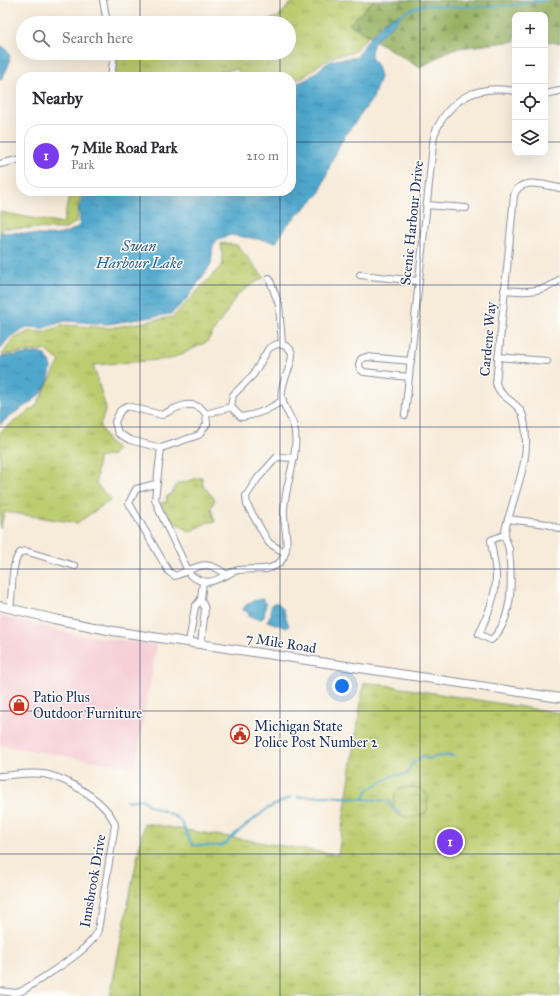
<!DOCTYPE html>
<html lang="en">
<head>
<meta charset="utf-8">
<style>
	body { margin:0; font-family:"IM FELL Great Primer",serif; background:#f2f2f3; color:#2b2b33 }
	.controls { position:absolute; right:12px; top:12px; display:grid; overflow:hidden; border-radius:8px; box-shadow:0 4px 16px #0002 }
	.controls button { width:36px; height:36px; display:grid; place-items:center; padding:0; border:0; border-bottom:1px solid #e1e1e2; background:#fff; color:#2b2b33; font:20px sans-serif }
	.you { position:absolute; left:342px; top:686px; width:14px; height:14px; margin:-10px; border:3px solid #fff; border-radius:50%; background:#1a73e8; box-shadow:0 0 0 6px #1a73e833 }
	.badge { display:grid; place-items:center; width:26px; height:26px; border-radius:50%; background:#7c3aed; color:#fff; font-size:13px; font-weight:700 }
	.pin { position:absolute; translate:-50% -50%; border:2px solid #fff; box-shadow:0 1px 4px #0006 }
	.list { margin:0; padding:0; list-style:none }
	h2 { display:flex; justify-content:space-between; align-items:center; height:52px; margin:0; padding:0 16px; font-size:17px }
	h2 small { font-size:13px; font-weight:400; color:#7c7c81 }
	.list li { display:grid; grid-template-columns:26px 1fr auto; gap:12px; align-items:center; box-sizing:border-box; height:64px; margin:0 8px 8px; padding:0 8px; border:1px solid #e1e1e2; border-radius:16px }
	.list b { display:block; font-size:15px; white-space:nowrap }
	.list p { margin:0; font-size:13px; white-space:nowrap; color:#7c7c81 }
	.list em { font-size:13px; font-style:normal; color:#7c7c81 }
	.icon { flex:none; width:22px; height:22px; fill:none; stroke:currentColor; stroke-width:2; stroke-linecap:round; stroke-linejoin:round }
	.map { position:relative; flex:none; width:560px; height:996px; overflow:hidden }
	.search { position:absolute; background:#fff; box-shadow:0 4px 16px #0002; left:16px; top:16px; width:280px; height:44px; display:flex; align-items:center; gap:10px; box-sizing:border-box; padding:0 14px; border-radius:22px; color:#7c7c81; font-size:15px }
	.panel { position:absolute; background:#fff; box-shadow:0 4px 16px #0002; left:16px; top:72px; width:280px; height:124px; border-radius:16px }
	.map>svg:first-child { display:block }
	.built { fill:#f6cfd7 }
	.grass { fill:url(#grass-tufts); stroke:#6c7e66 }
	.forest { fill:url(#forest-firs); stroke:#587060 }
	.wetland { fill:url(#wetland-marsh); stroke:#6c7e66 }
	.water { fill:url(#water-ripples); stroke:#356b95 }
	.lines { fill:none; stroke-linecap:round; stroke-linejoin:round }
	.stream { stroke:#4fa7cc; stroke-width:2 }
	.minor-casing { stroke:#898d9c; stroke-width:8 }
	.tertiary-casing { stroke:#898d9c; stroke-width:10 }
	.minor { stroke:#fff; stroke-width:6 }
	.tertiary { stroke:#fff; stroke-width:8 }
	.grid { fill:none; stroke:#1b2f5e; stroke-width:1; stroke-opacity:0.55 }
	.labels { text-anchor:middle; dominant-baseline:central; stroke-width:3; stroke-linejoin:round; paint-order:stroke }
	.street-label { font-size:14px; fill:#1b2f5e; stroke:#fdfcf7 }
	.poi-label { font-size:14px; fill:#1b2f5e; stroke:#fdfcf7; text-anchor:start }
	.water-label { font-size:15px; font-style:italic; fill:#305f8a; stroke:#fdfcf7 }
</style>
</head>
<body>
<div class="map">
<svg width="560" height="996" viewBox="0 0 560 996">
	<defs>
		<pattern id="grass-tufts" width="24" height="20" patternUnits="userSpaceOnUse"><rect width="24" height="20" fill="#bccc6e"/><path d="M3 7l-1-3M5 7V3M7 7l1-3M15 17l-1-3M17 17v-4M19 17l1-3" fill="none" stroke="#98a65e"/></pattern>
		<pattern id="forest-firs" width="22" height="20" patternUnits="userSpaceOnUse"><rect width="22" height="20" fill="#95b061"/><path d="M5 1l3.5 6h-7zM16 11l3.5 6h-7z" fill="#799053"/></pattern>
		<pattern id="wetland-marsh" width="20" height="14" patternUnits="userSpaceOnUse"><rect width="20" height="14" fill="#bccc6e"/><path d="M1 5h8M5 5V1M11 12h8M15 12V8" fill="none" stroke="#98a65e"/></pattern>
		<pattern id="water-ripples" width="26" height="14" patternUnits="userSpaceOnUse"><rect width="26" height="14" fill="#4fa7cc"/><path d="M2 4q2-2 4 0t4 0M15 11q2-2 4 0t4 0" fill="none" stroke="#4188a9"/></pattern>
	</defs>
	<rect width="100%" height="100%" fill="#fdfcf7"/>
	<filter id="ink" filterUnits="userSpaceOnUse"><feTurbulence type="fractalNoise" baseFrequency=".025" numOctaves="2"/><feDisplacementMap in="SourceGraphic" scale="8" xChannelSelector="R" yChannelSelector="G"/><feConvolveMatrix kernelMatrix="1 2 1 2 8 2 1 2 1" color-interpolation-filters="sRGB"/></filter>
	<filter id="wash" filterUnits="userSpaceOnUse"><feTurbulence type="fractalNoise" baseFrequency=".012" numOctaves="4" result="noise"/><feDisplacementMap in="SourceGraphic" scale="16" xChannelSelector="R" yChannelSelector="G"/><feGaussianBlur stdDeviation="0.9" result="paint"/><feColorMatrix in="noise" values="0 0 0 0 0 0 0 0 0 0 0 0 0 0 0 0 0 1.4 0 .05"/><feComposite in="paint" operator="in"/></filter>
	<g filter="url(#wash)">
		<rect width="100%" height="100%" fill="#f7ebd9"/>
		<polygon class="built" points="0,616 73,634 157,645 135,768 0,745"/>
		<g class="grass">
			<polygon points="294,0 374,0 349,24 368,36 352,53 337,55 320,64 303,78 291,80 291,77 241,77 238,69 221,71 222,77 115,77 118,57 141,53 289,53 289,23 258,23 278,17"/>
			<polygon points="70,191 82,191 79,203 77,221 66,229 3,228 2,232 0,233 0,212 63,224"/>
			<polygon points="221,243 237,245 264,277 238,294 207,342 171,359 93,365 106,408 100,426 108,442 117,448 113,455 98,458 96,484 111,500 77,523 5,512 0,528 0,432 36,406 60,361 45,350 2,355 13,339 30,331 44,332 64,325 110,328 173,317 223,264"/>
			<path d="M202,477L203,486L215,499L211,508L215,522C204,520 199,530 189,531L173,521L172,518L168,520L161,503L167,502L166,497L171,494L177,484Z"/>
			<polygon points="364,682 560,713 560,996 110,996 144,823 338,855"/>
		</g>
		<polygon class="forest" points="374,0 560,0 560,43 545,42 545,15 515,15 515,41 452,49 420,68 349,24"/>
		<path class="wetland" d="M406,787L421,788L428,796L427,811C413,820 406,820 393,811L395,793L399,789Z"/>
		<g class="water">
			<path d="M399,14L400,16C390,32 371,34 371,57L377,66L380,77L373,98L342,140L332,160L319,194L288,224L276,242L231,235L218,239L213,246L211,264L207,270L186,300L171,314L108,324L65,321L43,328L27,327L10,337L0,349V233C29,229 54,245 80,225L79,209L84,191H291V83C308,84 316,70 329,62C337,58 348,59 357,57L368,40L385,21Z"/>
			<path d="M0,45C17,53 8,69 0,81Z"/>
			<path d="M37,353L45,355L51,364C51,401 19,404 0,425V357Z"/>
			<path d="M263,599L266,604L264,617L261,619L249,617L248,612L243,610C246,602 255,600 263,599Z"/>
			<polygon points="274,603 278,603 283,609 289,626 287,628 267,621 271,614 271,605"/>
		</g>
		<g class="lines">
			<g class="stream">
				<polyline points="400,16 409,10 424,5 455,7 509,6 546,0"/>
				<polyline points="297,797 330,796 364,799 367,790 394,775 408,774 411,764 423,756 427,759 440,756 454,756"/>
				<polyline points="364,799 389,801 393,809 401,813"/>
				<path d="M126,801L142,799C153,812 165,808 177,818C186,825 186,837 193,845L220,846L227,843L230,838L267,809L291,797"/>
			</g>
		</g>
	</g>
	<g filter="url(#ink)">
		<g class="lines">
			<defs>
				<g id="minor">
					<polyline points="103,0 107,23"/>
					<polyline points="111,77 113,62 113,53"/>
					<polyline points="545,94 560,91"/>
					<polyline points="0,164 21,159"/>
					<polyline points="426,205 466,208"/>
					<polyline points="360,275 419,281"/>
					<polyline points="269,278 279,305 282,344"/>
					<path d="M504,290C522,292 546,293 560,279"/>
					<polyline points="498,357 547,361"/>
					<polyline points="409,377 364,372 360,369 359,364 361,359 366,357 411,361"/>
					<path d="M231,407L241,417C257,415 269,410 283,400"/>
					<path d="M405,415L434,135C449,98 477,84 515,91"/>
					<path d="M161,448L155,499L160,512L190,575C210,589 217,578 235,571C250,566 268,575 281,561C292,547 283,526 284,510C285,484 298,459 295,432C294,419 285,411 282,399C277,379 310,347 277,344L269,348L253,375L233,395L231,407"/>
					<path d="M161,448L130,440L118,433L115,422L120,411L127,406L162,415C177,407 195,397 206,414L231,407"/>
					<polyline points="161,448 199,435 207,424 206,414"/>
					<path d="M156,484L136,489L129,503L169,572L175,576C197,568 204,557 227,575"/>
					<polyline points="508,519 547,524 560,529"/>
					<path d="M504,535L491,540C492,551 495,563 496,574C497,595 487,616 479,634L491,640C514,620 512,579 509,551C509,545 504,539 505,533C505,527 508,519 510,513C519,479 531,456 524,420C521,401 500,400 496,383L514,195C520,176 546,186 560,188"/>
					<polyline points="284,552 269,543 247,505 246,496 258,478 277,457 294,458"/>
					<polyline points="201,599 205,609 201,644"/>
					<path d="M10,608C13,594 10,564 20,553L25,551L75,566"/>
					<polyline points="189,642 195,607 201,599 203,582"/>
					<path d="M0,776C14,775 30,772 44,774C67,778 108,802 115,825L98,930C93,949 40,979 22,991L16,993L0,991"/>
				</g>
				<polyline id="tertiary" points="0,606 54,619 113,631 560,698"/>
			</defs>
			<use href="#minor" class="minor-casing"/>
			<use href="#tertiary" class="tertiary-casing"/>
			<use href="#minor" class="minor"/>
			<use href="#tertiary" class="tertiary"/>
		</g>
	</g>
	<path class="grid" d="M140,0V23M280,0V23M420,0V996M140,53V77M280,53V77M0,142H21M291,142H515M545,142H560M140,191V996M280,191V996M0,285H560M0,427H560M0,569H560M0,711H560M0,854H560"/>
	<defs>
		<symbol id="shop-ring" viewBox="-11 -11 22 22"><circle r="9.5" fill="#fdfcf7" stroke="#c8321e" stroke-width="1.5"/><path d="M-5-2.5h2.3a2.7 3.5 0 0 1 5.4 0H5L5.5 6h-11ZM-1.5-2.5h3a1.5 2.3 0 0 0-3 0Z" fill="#c8321e"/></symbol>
		<symbol id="civic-ring" viewBox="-11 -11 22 22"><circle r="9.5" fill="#fdfcf7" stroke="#c8321e" stroke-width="1.5"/><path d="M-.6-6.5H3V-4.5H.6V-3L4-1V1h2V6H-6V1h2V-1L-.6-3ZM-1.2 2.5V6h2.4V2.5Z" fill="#c8321e"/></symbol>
	</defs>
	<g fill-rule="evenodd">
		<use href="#shop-ring" x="8" y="694" width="22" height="22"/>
		<use href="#civic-ring" x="229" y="723" width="22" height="22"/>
	</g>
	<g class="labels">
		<g class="street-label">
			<text transform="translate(412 223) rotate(-84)">Scenic Harbour Drive</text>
			<text transform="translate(488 339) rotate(-85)">Cardene Way</text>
			<text transform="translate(281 643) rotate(9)">7 Mile Road</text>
			<text transform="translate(93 881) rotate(-80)">Innsbrook Drive</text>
		</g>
		<g class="poi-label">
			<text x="33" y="697">Patio Plus<tspan x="33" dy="16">Outdoor Furniture</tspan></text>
			<text x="254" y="726">Michigan State<tspan x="254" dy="16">Police Post Number 2</tspan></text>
		</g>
		<g class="water-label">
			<text x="139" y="246">Swan<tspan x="139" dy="17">Harbour Lake</tspan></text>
		</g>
	</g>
</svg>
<div class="controls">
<button>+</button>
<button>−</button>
<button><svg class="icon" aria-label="locate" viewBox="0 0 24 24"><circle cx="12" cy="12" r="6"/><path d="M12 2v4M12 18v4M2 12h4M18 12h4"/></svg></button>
<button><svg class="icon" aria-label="layers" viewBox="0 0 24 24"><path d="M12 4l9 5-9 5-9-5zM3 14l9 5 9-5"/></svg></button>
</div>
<div class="you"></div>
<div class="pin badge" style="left:450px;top:842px">1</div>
<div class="search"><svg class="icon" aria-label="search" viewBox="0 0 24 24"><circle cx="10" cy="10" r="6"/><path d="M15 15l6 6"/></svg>Search here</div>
<section class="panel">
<h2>Nearby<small></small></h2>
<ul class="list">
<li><span class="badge">1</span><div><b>7 Mile Road Park</b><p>Park</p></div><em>210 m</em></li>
</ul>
</section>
</div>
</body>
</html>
